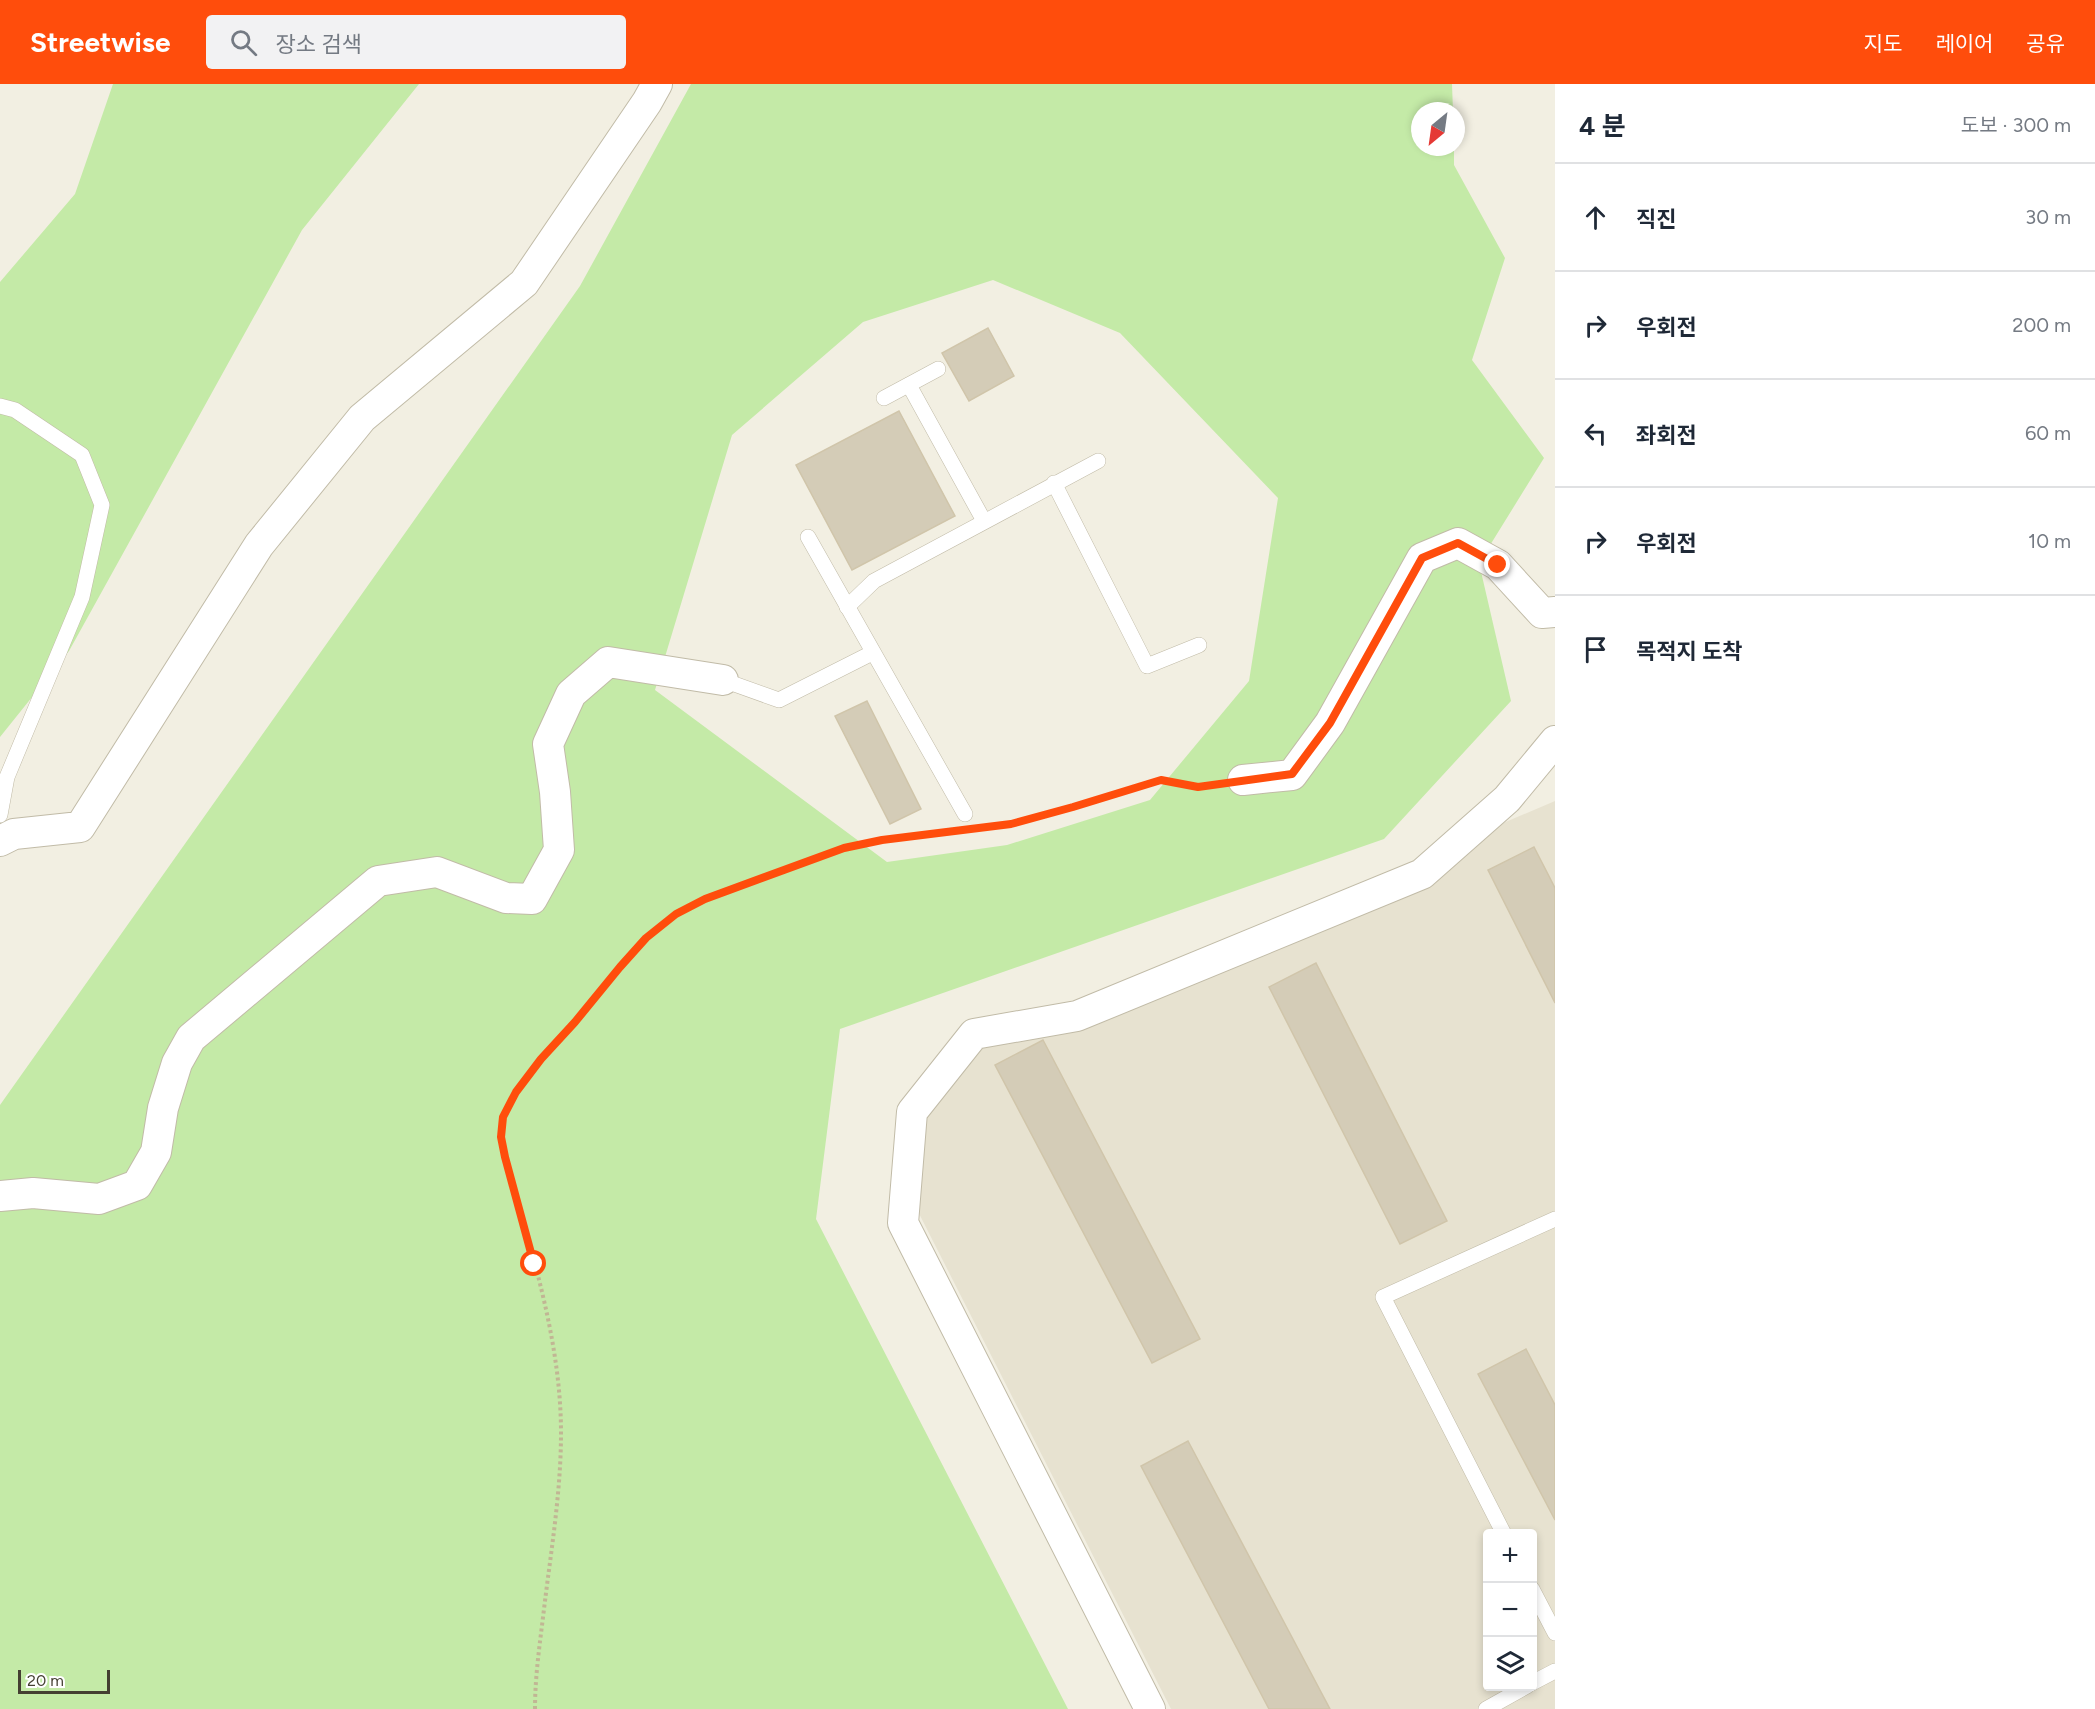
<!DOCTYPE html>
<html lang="ko">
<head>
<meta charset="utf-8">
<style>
	body { margin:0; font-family:Figtree,"Noto Sans KR",sans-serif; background:#f2f2f3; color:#1f2937 }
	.controls { position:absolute; right:18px; bottom:18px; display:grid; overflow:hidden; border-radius:6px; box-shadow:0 3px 9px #0003 }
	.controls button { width:54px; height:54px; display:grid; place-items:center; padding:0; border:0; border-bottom:2px solid #e0e1e3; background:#fff; color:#1f2937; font:30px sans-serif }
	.compass { position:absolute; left:1411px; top:18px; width:54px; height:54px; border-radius:50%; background:#fff; box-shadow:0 3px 9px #0003; rotate:209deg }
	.scale { position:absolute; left:18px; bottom:15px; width:92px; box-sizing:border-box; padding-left:6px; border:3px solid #443f32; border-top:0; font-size:16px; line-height:21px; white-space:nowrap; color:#443f32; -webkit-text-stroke:4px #fff; paint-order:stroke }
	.stop { position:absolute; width:18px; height:18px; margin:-14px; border:4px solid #ff4d0c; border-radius:50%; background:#fff }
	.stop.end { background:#ff4d0c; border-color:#fff; box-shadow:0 2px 6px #0008 }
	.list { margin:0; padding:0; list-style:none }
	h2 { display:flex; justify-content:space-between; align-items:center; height:78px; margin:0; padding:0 24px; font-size:26px }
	h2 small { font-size:20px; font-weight:400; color:#747a83 }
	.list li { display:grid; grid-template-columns:39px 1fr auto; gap:18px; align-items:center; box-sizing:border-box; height:108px; padding:0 24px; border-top:2px solid #e0e1e3 }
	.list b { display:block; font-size:22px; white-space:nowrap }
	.list em { font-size:20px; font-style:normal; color:#747a83 }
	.icon { flex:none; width:33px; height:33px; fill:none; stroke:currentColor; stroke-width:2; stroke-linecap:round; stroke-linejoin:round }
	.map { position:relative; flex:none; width:1555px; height:1625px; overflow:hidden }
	header { display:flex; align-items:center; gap:36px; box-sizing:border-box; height:84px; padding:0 30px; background:#ff4d0c; color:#fff }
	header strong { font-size:28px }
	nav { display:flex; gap:33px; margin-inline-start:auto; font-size:21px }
	.search { width:420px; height:54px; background:#f2f2f3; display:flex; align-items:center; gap:15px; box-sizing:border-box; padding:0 21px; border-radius:6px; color:#747a83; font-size:22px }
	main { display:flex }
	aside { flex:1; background:#fff }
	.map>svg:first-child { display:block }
	.residential { fill:#e7e2d0; fill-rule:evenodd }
	.green { fill:#c4eaa7; fill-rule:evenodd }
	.building { fill:#d4ccb7; stroke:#d0c5aa; stroke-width:1.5 }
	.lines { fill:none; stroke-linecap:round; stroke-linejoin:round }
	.service-casing { stroke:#c1bba7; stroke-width:16 }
	.minor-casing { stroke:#c1bba7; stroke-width:32 }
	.path { stroke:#c1b694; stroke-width:4; stroke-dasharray:3 3; stroke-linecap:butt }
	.service { stroke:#fff; stroke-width:15 }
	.minor { stroke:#fff; stroke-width:30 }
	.route { stroke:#ff4d0c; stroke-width:8 }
</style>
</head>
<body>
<header>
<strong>Streetwise</strong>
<div class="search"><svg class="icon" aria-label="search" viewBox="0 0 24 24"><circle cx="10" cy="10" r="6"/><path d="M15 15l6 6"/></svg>장소 검색</div>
<nav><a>지도</a><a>레이어</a><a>공유</a></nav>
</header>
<main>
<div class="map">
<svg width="1555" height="1625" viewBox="0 0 1555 1625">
	<rect width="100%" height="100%" fill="#f2efe2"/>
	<path class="residential" d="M1555,717V1625H1171L905,1102L937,980ZM1488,1450H1532V1602H1488Z"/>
	<g class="green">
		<polygon points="113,0 419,0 302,146 69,567 0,653 0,198 75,110"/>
		<path d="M691,0H1452L1453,27H1420V63H1454V81L1505,174L1472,276L1544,374L1479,479L1511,617L1384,755L840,945L816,1135L1068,1625H0V1021L580,202ZM993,196L1120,249L1278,414L1249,597L1150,716L1007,761L887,778L655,606L732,351L863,238Z"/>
	</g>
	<g class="building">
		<polygon points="988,244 1014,292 969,317 942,269"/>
		<polygon points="899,327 955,432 852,486 796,381"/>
		<polygon points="867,617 921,725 890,740 835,632"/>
		<polygon points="1534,763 1555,804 1555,919 1488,786"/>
		<polygon points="1316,879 1447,1137 1400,1160 1269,903"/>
		<polygon points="1043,956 1200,1255 1152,1279 995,981"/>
		<polygon points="1526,1265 1555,1321 1555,1436 1478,1290"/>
		<polygon points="1188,1357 1330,1625 1269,1625 1141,1382"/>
	</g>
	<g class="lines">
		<defs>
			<g id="service">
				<polyline points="909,301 984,437"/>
				<polyline points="884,314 938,285"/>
				<polyline points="0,322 15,326 82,371 102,421 82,513 7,693 0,731"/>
				<polyline points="1054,399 1147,582 1199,561"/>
				<polyline points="808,453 965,730"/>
				<polyline points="847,523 874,497 1098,377"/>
				<polyline points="723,596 779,616 872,569"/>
				<polyline points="1504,1450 1383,1213 1555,1135"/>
				<polyline points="1532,1505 1555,1549"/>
				<polyline points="1532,1599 1555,1587"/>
				<polyline points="1486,1625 1527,1602"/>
			</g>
			<g id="minor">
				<polyline points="1243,696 1292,691 1330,639 1422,474 1458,459 1498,481 1542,529 1555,528"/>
				<polyline points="0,757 14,750 80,743 259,461 362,334 524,199 647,18 657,0"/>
				<polyline points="0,1112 33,1109 99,1115 137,1101 156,1068 163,1024 177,979 191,954 378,797 437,788 506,814 532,815 559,766 555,708 548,660 571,610 608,578 723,596"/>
				<polyline points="1150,1625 903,1139 912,1028 974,950 1077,932 1422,790 1507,715 1555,657"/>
			</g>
		</defs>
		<use href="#service" class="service-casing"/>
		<use href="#minor" class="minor-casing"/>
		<g class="path">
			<polyline points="982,744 1011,740 1073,723 1161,696 1198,703 1215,700"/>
			<path d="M535,1625C535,1591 540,1559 544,1525C551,1467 561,1408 561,1349C561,1255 530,1163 505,1073C502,1060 499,1046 503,1033C512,1004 548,968 568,946C599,912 623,873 658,843C684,821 717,811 748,799C781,788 813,773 847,764C881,755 915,752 950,748"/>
		</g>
		<use href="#service" class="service"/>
		<use href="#minor" class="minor"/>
	</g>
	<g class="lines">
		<polyline class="route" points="534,1180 505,1073 501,1053 503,1033 516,1008 541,975 575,938 620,883 646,854 676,830 705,815 844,764 882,756 1011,740 1073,723 1161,696 1198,703 1292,690 1330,639 1422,474 1458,459 1498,481"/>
	</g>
</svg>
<div class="controls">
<button>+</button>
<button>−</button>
<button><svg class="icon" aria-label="layers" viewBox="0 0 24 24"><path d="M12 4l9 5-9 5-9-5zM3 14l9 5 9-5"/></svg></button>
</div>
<svg class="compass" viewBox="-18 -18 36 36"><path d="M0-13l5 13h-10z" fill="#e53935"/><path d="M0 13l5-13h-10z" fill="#747a83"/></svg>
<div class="scale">20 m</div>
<div class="stop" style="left:534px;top:1180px"></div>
<div class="stop end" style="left:1498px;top:481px"></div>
</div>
<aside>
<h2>4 분<small>도보 · 300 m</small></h2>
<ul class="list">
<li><svg class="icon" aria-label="ahead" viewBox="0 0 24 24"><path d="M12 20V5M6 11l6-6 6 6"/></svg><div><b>직진</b></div><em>30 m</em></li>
<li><svg class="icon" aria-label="right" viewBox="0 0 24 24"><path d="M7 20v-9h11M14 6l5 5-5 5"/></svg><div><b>우회전</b></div><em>200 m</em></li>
<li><svg class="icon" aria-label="left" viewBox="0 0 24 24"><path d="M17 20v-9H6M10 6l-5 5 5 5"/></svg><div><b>좌회전</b></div><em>60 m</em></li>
<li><svg class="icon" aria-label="right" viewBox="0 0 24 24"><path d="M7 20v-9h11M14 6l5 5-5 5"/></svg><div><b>우회전</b></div><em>10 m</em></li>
<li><svg class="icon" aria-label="arrive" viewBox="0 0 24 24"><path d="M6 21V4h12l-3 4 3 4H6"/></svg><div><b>목적지 도착</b></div></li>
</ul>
</aside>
</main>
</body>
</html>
